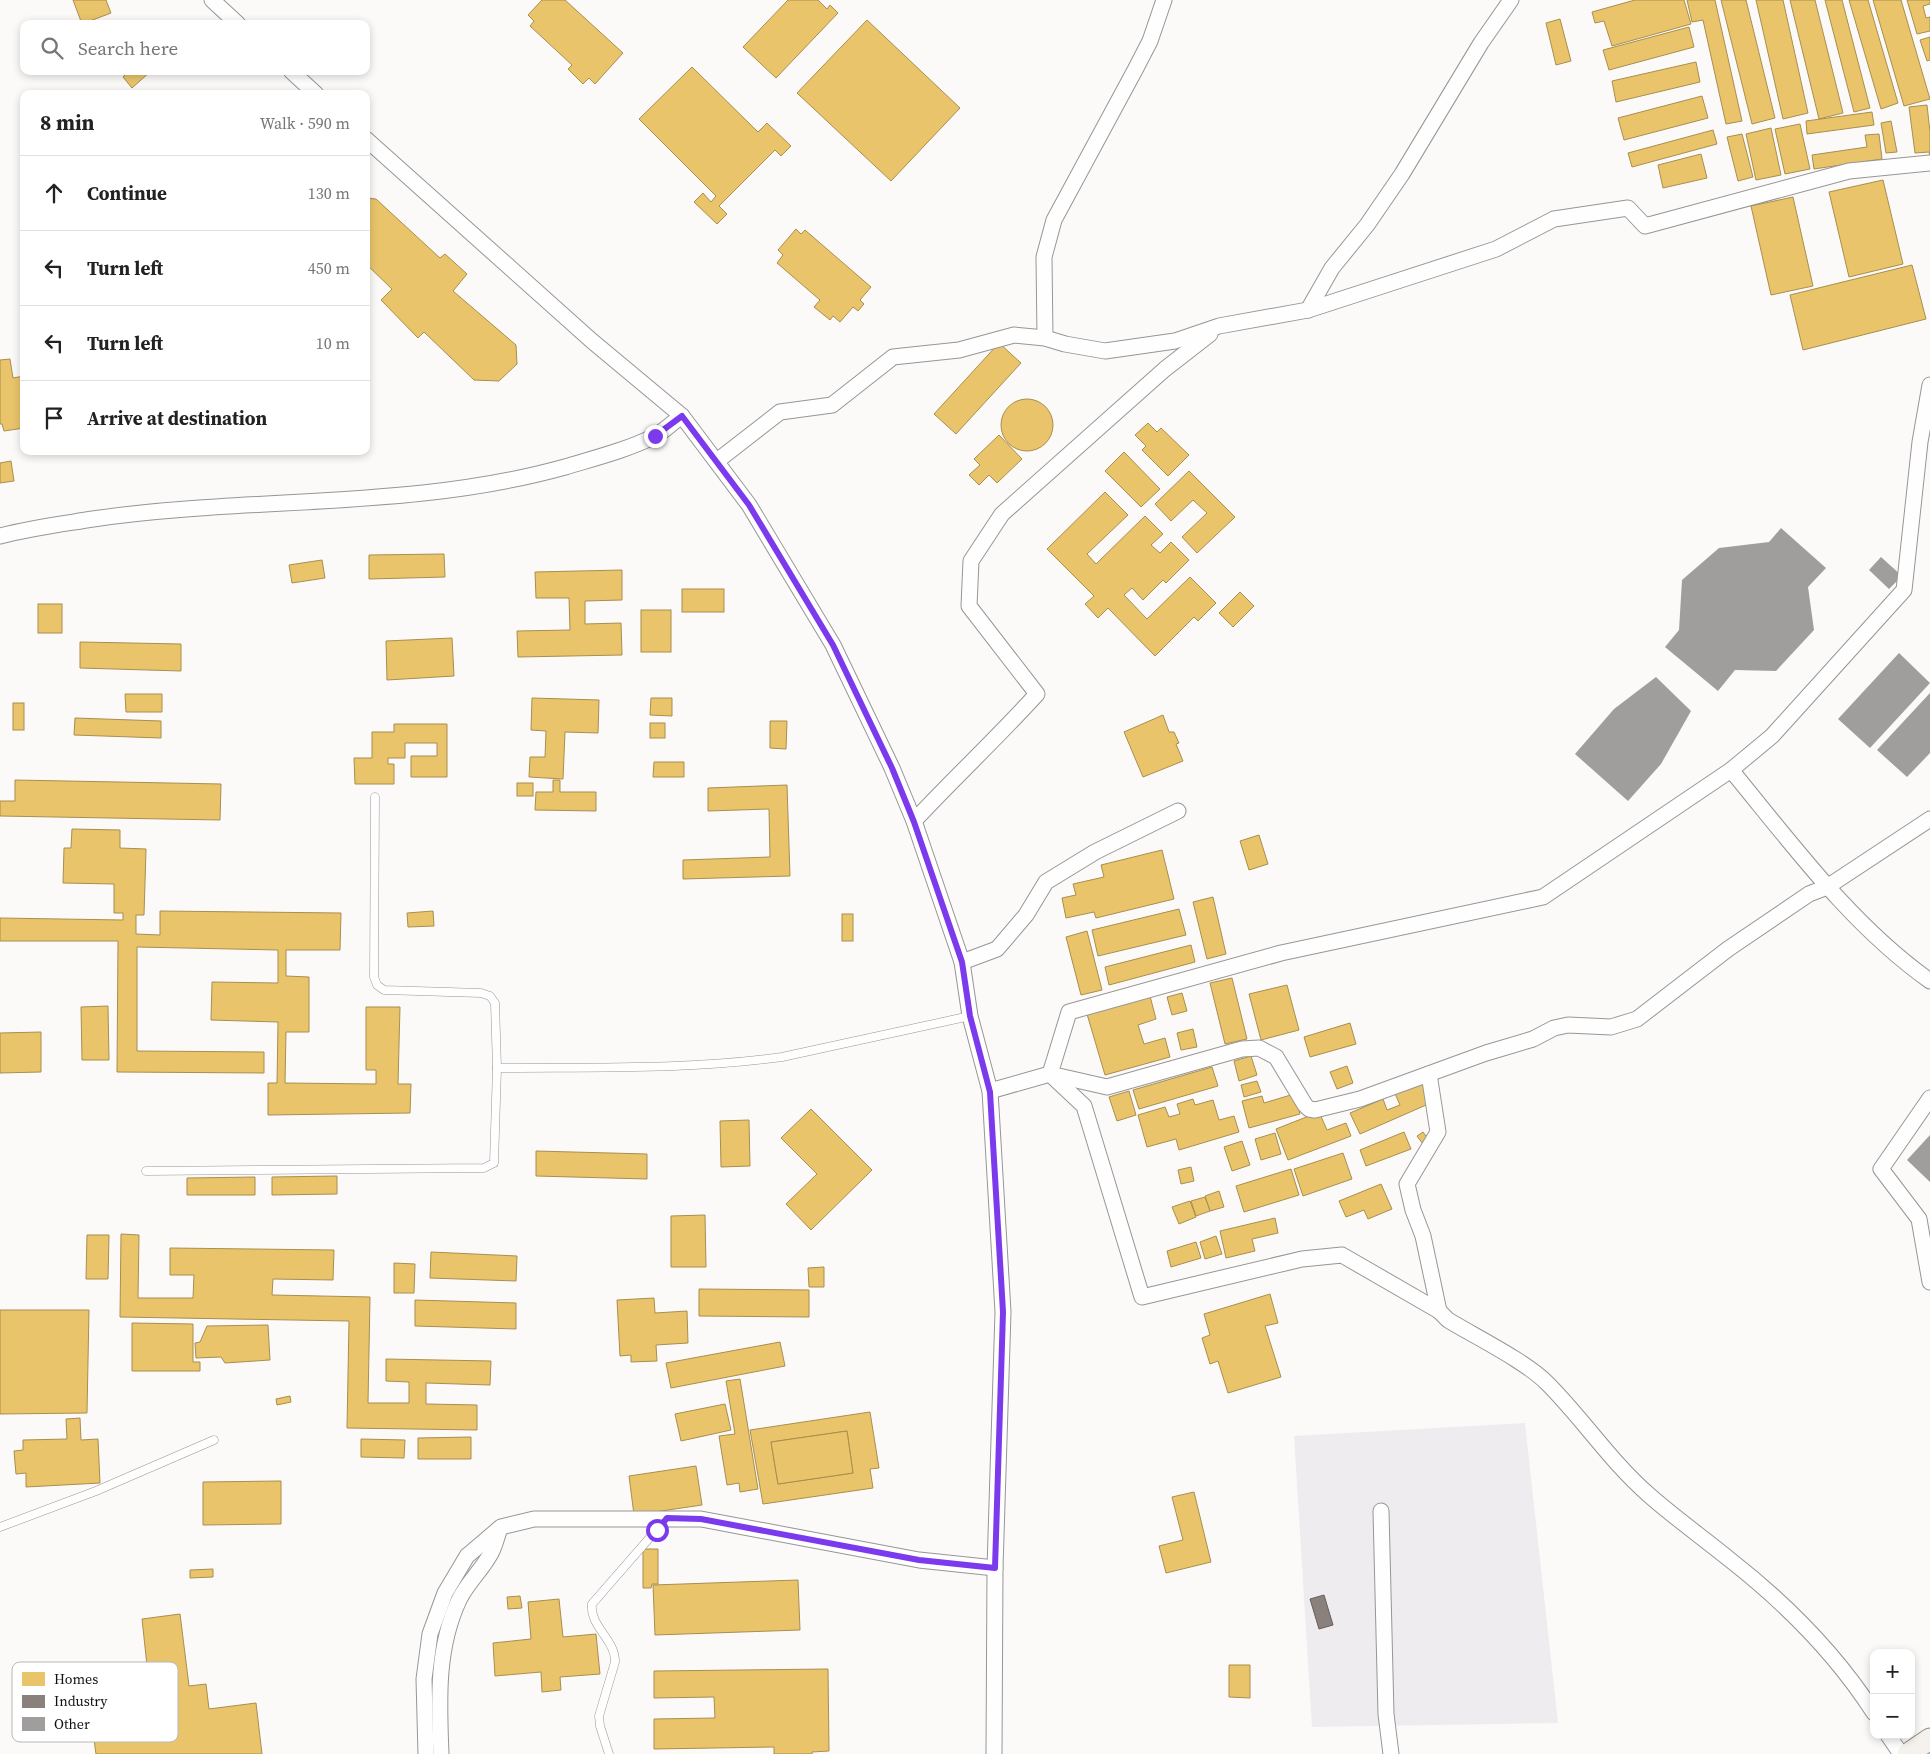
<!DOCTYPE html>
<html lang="en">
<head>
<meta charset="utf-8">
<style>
	body { margin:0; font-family:"Source Serif 4",serif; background:#f6f6f6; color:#222 }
	.controls { position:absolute; right:15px; bottom:15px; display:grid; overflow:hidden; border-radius:10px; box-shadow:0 2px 8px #0003 }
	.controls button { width:45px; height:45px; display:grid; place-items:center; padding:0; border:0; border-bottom:1px solid #e0e0e0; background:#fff; color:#222; font:25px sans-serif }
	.stop { position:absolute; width:15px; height:15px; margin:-11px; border:4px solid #7c3aed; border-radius:50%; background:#fff }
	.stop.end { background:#7c3aed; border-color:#fff; box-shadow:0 1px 5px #0008 }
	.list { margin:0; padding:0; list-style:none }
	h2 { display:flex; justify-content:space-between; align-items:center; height:65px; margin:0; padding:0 20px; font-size:21px }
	h2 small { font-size:16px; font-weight:400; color:#767676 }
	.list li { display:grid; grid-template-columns:32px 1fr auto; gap:15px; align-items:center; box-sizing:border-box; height:75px; padding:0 20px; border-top:1px solid #e0e0e0 }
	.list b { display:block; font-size:19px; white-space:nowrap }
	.list em { font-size:16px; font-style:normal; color:#767676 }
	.icon { flex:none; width:28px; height:28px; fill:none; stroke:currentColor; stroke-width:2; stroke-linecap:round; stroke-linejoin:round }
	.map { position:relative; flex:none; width:1930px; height:1754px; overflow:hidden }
	.search { position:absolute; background:#fff; box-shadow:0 2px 8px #0003; left:20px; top:20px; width:350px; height:55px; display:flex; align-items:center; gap:12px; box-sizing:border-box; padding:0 18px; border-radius:10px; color:#767676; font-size:19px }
	.panel { position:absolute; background:#fff; box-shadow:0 2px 8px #0003; left:20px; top:90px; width:350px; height:365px; border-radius:10px }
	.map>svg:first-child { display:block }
	.industrial { fill:#eeecee }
	.homes { fill:#e9c46a; stroke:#a88e4f; fill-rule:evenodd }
	.industry { fill:#8a817c; stroke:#665f5c }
	.building { fill:#a09e9d }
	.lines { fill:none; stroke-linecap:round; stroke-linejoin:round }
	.lane-casing { stroke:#979695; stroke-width:9 }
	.street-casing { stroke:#979695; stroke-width:17 }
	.secondary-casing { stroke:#8d8d8c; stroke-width:23 }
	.lane { stroke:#fffefe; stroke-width:8 }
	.street { stroke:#fffefe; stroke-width:15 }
	.secondary { stroke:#f5f2ed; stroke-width:21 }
	.route { stroke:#7c3aed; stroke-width:6 }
	.key { fill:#fff; stroke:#b8b8b8; stroke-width:1 }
	.key-label { font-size:14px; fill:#111 }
</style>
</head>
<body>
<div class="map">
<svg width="1930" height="1754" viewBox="0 0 1930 1754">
	<rect width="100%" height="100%" fill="#fcfaf8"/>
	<polygon class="industrial" points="1525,1423 1558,1723 1312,1727 1294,1436"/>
	<g class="homes">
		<polygon points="73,0 106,0 111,13 82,24"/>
		<polygon points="542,0 565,0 623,53 595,84 589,78 583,84 568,69 572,65 530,26 534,21 528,15"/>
		<polygon points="788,0 818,0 827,9 830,5 838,13 776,78 743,47"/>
		<polygon points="1635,0 1684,0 1691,24 1612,46 1604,21 1595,23 1592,12"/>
		<polygon points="1687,0 1715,0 1742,121 1726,124 1703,20 1692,22"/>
		<polygon points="1721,0 1746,0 1775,118 1752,124"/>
		<polygon points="1756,0 1783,0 1808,113 1783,119"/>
		<polygon points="1790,0 1815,0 1843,113 1819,119"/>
		<polygon points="1825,0 1842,0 1870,108 1854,112"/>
		<polygon points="1849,0 1868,0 1898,103 1881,109"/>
		<polygon points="1873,0 1901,0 1930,99 1904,106"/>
		<polygon points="1907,0 1930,0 1930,4 1923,6 1926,18 1930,17 1930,31 1917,34"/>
		<polygon points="1560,19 1571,61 1556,65 1546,23"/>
		<polygon points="867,20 960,108 891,181 797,93"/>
		<polygon points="1689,27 1694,47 1609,70 1603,50"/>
		<polygon points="1930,37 1930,60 1927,61 1920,40"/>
		<polygon points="1696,62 1700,82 1616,102 1612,81"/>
		<polygon points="692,67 758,132 767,123 791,146 781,156 775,150 719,206 727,214 717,224 694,202 703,193 711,202 716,196 639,119"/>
		<polygon points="129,71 149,71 150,72 132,88 123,77"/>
		<polygon points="1702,96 1708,118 1624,140 1618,118"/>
		<polygon points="1927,105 1930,132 1930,157 1929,152 1915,153 1909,107"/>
		<polygon points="1872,112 1874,125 1807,134 1806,121"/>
		<polygon points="1891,121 1897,152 1886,153 1881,123"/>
		<polygon points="1800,124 1810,169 1785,174 1775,129"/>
		<polygon points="1771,128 1781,175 1756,180 1746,134"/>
		<polygon points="1713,130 1717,144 1632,167 1628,153"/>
		<polygon points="1742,134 1753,177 1738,181 1727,137"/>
		<polygon points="1879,134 1882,159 1814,169 1812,155 1867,147 1865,135"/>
		<polygon points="1701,154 1707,178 1663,188 1658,165"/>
		<polygon points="1883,180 1903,264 1849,277 1829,192"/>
		<polygon points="1793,197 1813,286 1771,295 1751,206"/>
		<polygon points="366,198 376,199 440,258 445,254 467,274 453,291 516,345 517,364 499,381 474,380 424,332 418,338 381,300 392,289 366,264"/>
		<polygon points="796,229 801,234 805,230 871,287 860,300 864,304 858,311 853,307 840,322 833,316 830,320 814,307 820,300 777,263 783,255 778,250"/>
		<polygon points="1912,265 1926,319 1803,350 1790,295"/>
		<polygon points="999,343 1021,363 956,434 934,414"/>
		<polygon points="10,359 13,378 24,376 24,428 4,431 2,424 0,424 0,360"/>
		<circle cx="1027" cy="425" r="26"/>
		<polygon points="1148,423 1157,432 1161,428 1189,455 1168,476 1142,450 1146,446 1135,435"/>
		<polygon points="999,435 1022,459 997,483 989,475 979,485 969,475 980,465 974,459"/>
		<polygon points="1124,452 1160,489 1141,507 1105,471"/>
		<polygon points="11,461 14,481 0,483 0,463"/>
		<polygon points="1189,471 1235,517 1197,553 1182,537 1207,513 1193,500 1171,521 1155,504"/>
		<polygon points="1105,492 1128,515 1087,554 1096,564 1145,516 1163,534 1151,545 1160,553 1171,542 1189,560 1166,583 1163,580 1143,600 1132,588 1124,595 1147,619 1190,577 1216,603 1198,621 1194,617 1155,656 1108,608 1098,618 1085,604 1094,596 1047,549"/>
		<polygon points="444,554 445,577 369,579 369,555"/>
		<polygon points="322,560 325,578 292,583 289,565"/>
		<polygon points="622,570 622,600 585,601 585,624 621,623 622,655 518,657 517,631 570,630 569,598 536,598 535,572"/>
		<rect x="682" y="589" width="42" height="23"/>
		<polygon points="1240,592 1254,606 1233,627 1219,613"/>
		<rect x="38" y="604" width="24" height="29"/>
		<rect x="641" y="610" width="30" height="42"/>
		<polygon points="452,638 454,676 387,680 386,641"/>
		<polygon points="80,642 181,644 181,671 80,668"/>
		<polygon points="125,694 162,694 162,712 126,712"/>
		<polygon points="532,698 599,700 598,733 565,732 563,779 529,777 530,757 545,757 546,731 531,730"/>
		<polygon points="651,698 672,698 672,716 650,715"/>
		<rect x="13" y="703" width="11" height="27"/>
		<polygon points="1163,715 1169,732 1174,732 1179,743 1176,744 1183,761 1143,777 1124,732"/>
		<polygon points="75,718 161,721 161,738 74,735"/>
		<polygon points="770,721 787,721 786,749 770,748"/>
		<rect x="650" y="723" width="15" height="15"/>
		<polygon points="394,724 447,724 447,777 411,777 411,756 437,756 437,743 405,743 405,758 388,758 388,764 394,764 394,784 355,784 354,758 372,758 372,732 394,732"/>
		<polygon points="654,762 684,762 684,777 653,777"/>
		<polygon points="15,780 221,784 220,820 0,816 0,801 15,801"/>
		<polygon points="553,780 560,780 560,792 596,792 596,811 535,810 536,792 553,792"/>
		<rect x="517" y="783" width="16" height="13"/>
		<polygon points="787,785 790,876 683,879 683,860 770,857 769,809 708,811 708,788"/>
		<polygon points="72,829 120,830 120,848 146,849 144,915 136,915 136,934 160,935 160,911 341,913 340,950 286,950 286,976 309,977 309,1032 286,1032 285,1083 376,1084 376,1070 366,1070 366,1007 400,1007 398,1084 411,1084 410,1113 268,1115 268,1083 277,1083 278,1022 211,1020 212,982 278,983 278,950 137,947 137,1051 264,1052 264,1073 117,1072 118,941 0,941 0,918 123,920 123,913 114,913 114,884 63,883 64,848 71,848"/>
		<polygon points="1259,835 1268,864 1249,870 1240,841"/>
		<polygon points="1162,850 1174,899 1096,918 1094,912 1066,918 1062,898 1076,895 1073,884 1104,877 1101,865"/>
		<polygon points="1213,897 1226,954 1207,959 1193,902"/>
		<polygon points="1179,909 1186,935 1098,956 1092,930"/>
		<polygon points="433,911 434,926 408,927 407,913"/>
		<rect x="842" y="914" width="11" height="27"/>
		<polygon points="1087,931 1102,990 1081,995 1066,937"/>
		<polygon points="1191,945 1195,962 1109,985 1105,967"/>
		<polygon points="1232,978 1247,1039 1225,1044 1210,983"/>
		<polygon points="1287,985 1299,1030 1261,1040 1249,994"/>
		<polygon points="1182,993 1187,1011 1172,1015 1167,997"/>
		<polygon points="1150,996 1156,1019 1138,1025 1144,1044 1165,1038 1170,1057 1105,1075 1087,1014"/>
		<polygon points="108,1006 109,1060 82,1060 81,1007"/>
		<polygon points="1350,1023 1356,1044 1310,1057 1304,1037"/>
		<polygon points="1193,1029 1197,1047 1181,1050 1177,1033"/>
		<polygon points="41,1032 41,1072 0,1073 0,1033"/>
		<polygon points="1251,1056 1257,1075 1239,1081 1234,1061"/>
		<polygon points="1347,1066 1353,1083 1337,1089 1330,1072"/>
		<polygon points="1212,1067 1218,1086 1139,1109 1133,1090"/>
		<polygon points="1422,1077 1433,1102 1360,1134 1350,1113 1383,1099 1387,1110 1400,1105 1393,1089"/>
		<polygon points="1257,1081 1261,1092 1244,1097 1241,1085"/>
		<polygon points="1129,1091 1136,1115 1117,1121 1109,1097"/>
		<polygon points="1294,1094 1300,1114 1249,1128 1242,1101 1262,1096 1264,1103"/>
		<polygon points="1193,1099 1195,1105 1213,1100 1219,1120 1234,1116 1239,1132 1179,1150 1176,1139 1147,1147 1138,1115 1165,1107 1169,1117 1180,1114 1177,1104"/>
		<polygon points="811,1109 872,1170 811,1230 786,1204 817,1174 781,1138"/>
		<polygon points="1319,1112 1327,1130 1346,1123 1351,1136 1288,1160 1276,1129"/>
		<polygon points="749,1120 750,1166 721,1167 720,1121"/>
		<polygon points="1404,1132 1411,1149 1366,1166 1360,1150"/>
		<polygon points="1423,1132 1428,1139 1423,1144 1417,1136"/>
		<polygon points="1275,1133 1281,1154 1261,1160 1255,1139"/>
		<polygon points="1242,1141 1250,1165 1232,1171 1224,1147"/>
		<polygon points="536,1151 647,1154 647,1179 536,1176"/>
		<polygon points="1343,1153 1352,1179 1303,1196 1294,1169"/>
		<polygon points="1191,1167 1194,1181 1181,1184 1178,1170"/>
		<polygon points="1291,1169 1299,1195 1244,1212 1236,1186"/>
		<polygon points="337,1176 337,1194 272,1195 272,1177"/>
		<polygon points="255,1177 255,1195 187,1195 187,1178"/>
		<polygon points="1381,1184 1392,1209 1368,1219 1364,1210 1346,1217 1339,1201"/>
		<polygon points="1219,1191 1224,1207 1210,1211 1205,1196"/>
		<polygon points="1205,1197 1210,1211 1196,1216 1191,1201"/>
		<polygon points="1190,1201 1196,1217 1179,1224 1172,1207"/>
		<polygon points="705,1215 706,1267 671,1267 671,1216"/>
		<polygon points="1275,1218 1278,1233 1252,1239 1255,1251 1226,1258 1220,1231"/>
		<polygon points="121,1234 139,1235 138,1298 193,1298 194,1275 170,1275 170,1248 334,1250 333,1280 273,1279 272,1295 370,1297 368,1403 409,1403 409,1382 386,1381 386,1359 491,1361 490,1385 426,1383 426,1404 477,1405 477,1430 347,1428 349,1321 120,1317"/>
		<polygon points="87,1235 109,1235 108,1279 86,1279"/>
		<polygon points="1216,1236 1222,1254 1205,1259 1200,1242"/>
		<polygon points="1196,1242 1201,1258 1171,1267 1167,1251"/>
		<polygon points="431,1252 517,1256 516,1281 430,1278"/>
		<polygon points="394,1263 415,1264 414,1293 394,1293"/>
		<polygon points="824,1267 824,1287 809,1287 808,1268"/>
		<polygon points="699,1289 809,1290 809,1317 699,1316"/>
		<polygon points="1270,1294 1278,1323 1265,1326 1281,1377 1228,1393 1218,1361 1210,1364 1202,1338 1210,1335 1204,1314"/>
		<polygon points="654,1298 655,1313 687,1311 688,1343 656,1345 657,1361 631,1362 631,1355 620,1356 617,1300"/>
		<polygon points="415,1300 516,1303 516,1329 415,1326"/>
		<polygon points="0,1310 89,1310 87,1413 0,1414"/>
		<polygon points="132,1323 193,1324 193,1362 200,1362 200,1371 132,1371"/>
		<polygon points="268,1325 270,1360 225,1363 221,1357 196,1358 195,1343 200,1342 207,1326"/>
		<polygon points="780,1342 785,1366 671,1388 666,1363"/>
		<polygon points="740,1379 758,1489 740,1492 739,1483 727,1485 719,1436 735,1434 726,1381"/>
		<polygon points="290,1396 291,1402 277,1405 276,1399"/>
		<polygon points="725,1404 731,1430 681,1441 675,1414"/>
		<path d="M870,1412L879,1468L870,1469L873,1488L763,1504L750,1430ZM847,1431L853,1473L778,1484L771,1442Z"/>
		<polygon points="80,1418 81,1440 98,1439 100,1483 26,1487 26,1473 16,1474 14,1451 23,1450 23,1440 67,1439 66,1419"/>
		<polygon points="847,1431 853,1473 778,1484 771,1442"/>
		<polygon points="471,1437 471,1459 418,1459 418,1438"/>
		<polygon points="361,1439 405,1440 404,1458 361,1457"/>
		<polygon points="696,1466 702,1505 634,1515 629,1476"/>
		<polygon points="281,1481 281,1524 203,1525 203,1482"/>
		<polygon points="1194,1492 1211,1562 1166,1573 1159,1546 1183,1540 1172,1497"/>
		<polygon points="643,1549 658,1549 658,1584 652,1584 651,1588 643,1588"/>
		<polygon points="213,1569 213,1577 190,1578 190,1570"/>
		<polygon points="798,1580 800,1630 655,1635 653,1585"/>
		<polygon points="520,1596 522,1608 508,1609 507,1597"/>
		<polygon points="559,1599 563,1637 596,1634 600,1674 560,1677 561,1690 542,1692 541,1672 495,1676 493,1643 531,1639 528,1602"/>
		<polygon points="180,1614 189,1686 206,1684 209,1709 256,1703 262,1754 96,1754 91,1717 140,1712 137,1686 149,1684 142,1619"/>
		<polygon points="1229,1665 1250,1665 1250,1698 1229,1697"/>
		<polygon points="828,1669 829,1751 812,1752 812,1754 774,1754 774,1747 654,1749 654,1719 715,1718 714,1697 654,1698 654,1671"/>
	</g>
	<polygon class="industry" points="1324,1595 1333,1625 1319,1629 1310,1599"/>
	<g class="building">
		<polygon points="1781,528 1826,568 1808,587 1814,630 1776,671 1735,670 1718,691 1665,647 1679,630 1682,580 1719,548 1769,542"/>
		<polygon points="1881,557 1902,576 1889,589 1869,570"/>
		<polygon points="1899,653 1930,683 1870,748 1838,719"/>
		<polygon points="1656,677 1691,711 1661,764 1628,801 1575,754 1614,709"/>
		<polygon points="1930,693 1930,753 1907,777 1877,750"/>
		<polygon points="1930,1135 1930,1182 1907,1160"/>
	</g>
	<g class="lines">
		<defs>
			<g id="lane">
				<path d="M497,1068C592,1067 688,1070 782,1057L970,1016"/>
				<polyline points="146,1171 484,1168 494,1163 497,1068 495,1003 490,996 481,993 384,990 377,985 374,977 375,797"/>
				<polyline points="0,1527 96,1491 214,1440"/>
				<path d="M609,1754L600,1726L599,1716L615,1662C616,1640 589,1626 592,1604L666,1519"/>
			</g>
			<g id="street">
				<polyline points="212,0 238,24"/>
				<polyline points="291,71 316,94"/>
				<polyline points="366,139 592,341 682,416 749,505 833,645 892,768 914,821 962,962 970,1016 990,1091 1003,1312 995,1568 994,1754"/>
				<polyline points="1308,310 1332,268 1367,225 1402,174 1481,43 1511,0"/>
				<polyline points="1045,338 1044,257 1054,220 1135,70 1150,41 1164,0"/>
				<polyline points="1930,385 1920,442 1904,590 1772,736 1731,770 1543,897 1281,953 1069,1012 1050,1074 1107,1087 1242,1049 1259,1048 1276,1057 1305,1105 1309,1109 1315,1110 1360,1099 1486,1053 1533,1039 1554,1028 1568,1025 1611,1027 1637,1019 1728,949 1809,894 1827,887 1930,819"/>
				<polyline points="717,461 780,412 832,405 893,357 959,350 1014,335 1045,338 1065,344 1105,351 1175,341 1219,326 1308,310 1496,249 1554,219 1628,208 1645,226 1849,171 1930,163"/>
				<path d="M0,536C30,528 62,524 93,519C250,496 411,510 565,467C595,458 627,450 655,436C664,431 673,422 682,416"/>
				<path d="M1731,770C1792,844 1851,925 1930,981"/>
				<path d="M914,821C954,778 997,738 1037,694L969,606L971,561L1002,514L1165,369L1210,334"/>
				<polyline points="962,962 997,949 1026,915 1046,882 1095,852 1178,811"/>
				<path d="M1429,1074L1438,1132L1407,1184L1413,1210L1423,1236L1439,1311L1448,1320C1476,1337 1525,1361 1547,1383C1583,1419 1611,1462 1649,1495C1675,1518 1702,1537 1729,1559C1784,1602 1836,1654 1874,1713"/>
				<polyline points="990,1091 1050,1074 1084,1106 1142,1297 1302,1259 1342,1255 1439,1311"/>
				<polyline points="1930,1098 1881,1169 1919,1219 1930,1282"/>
				<polyline points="1381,1511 1386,1714 1391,1754"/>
				<polyline points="1888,1735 1901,1754"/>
				<polyline points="426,1754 424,1679 430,1634 445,1593 467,1556 501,1527 534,1519 701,1519 919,1560 995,1568"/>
				<path d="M441,1754C439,1702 436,1649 459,1600C467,1583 482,1570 491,1553C495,1546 497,1536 500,1528"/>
			</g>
			<polyline id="secondary" points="1908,1754 1930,1739"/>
		</defs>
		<use href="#lane" class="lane-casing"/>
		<use href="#street" class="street-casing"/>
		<use href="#secondary" class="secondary-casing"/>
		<use href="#lane" class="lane"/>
		<use href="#street" class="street"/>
		<use href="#secondary" class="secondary"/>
	</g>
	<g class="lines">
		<polyline class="route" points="655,436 682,416 749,505 833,645 892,768 914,822 962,962 970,1016 990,1092 1003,1312 995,1568 919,1560 701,1519 667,1518 657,1530"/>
	</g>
	<rect x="12" y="1662" width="166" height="80" rx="8" class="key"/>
	<rect x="22" y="1672" width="23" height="14" fill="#e9c46a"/>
	<rect x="22" y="1695" width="23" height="13" fill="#8a817c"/>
	<rect x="22" y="1717" width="23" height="14" fill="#a09e9d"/>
	<g class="key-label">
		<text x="54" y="1684">Homes</text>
		<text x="54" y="1706">Industry</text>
		<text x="54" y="1729">Other</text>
	</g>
</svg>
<div class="controls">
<button>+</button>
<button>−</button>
</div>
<div class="stop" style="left:657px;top:1530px"></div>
<div class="stop end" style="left:655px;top:436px"></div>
<div class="search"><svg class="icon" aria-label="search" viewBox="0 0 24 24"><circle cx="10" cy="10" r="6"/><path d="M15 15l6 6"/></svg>Search here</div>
<section class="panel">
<h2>8 min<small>Walk · 590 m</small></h2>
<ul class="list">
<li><svg class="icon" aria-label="ahead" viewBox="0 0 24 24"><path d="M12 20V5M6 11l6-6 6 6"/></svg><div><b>Continue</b></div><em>130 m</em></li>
<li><svg class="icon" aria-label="left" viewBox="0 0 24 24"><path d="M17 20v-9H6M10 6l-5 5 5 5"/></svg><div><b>Turn left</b></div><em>450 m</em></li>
<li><svg class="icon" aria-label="left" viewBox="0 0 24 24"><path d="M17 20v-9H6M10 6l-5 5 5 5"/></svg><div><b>Turn left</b></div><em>10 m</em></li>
<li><svg class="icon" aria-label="arrive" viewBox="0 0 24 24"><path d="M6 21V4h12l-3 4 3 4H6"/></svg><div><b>Arrive at destination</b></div></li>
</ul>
</section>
</div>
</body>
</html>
